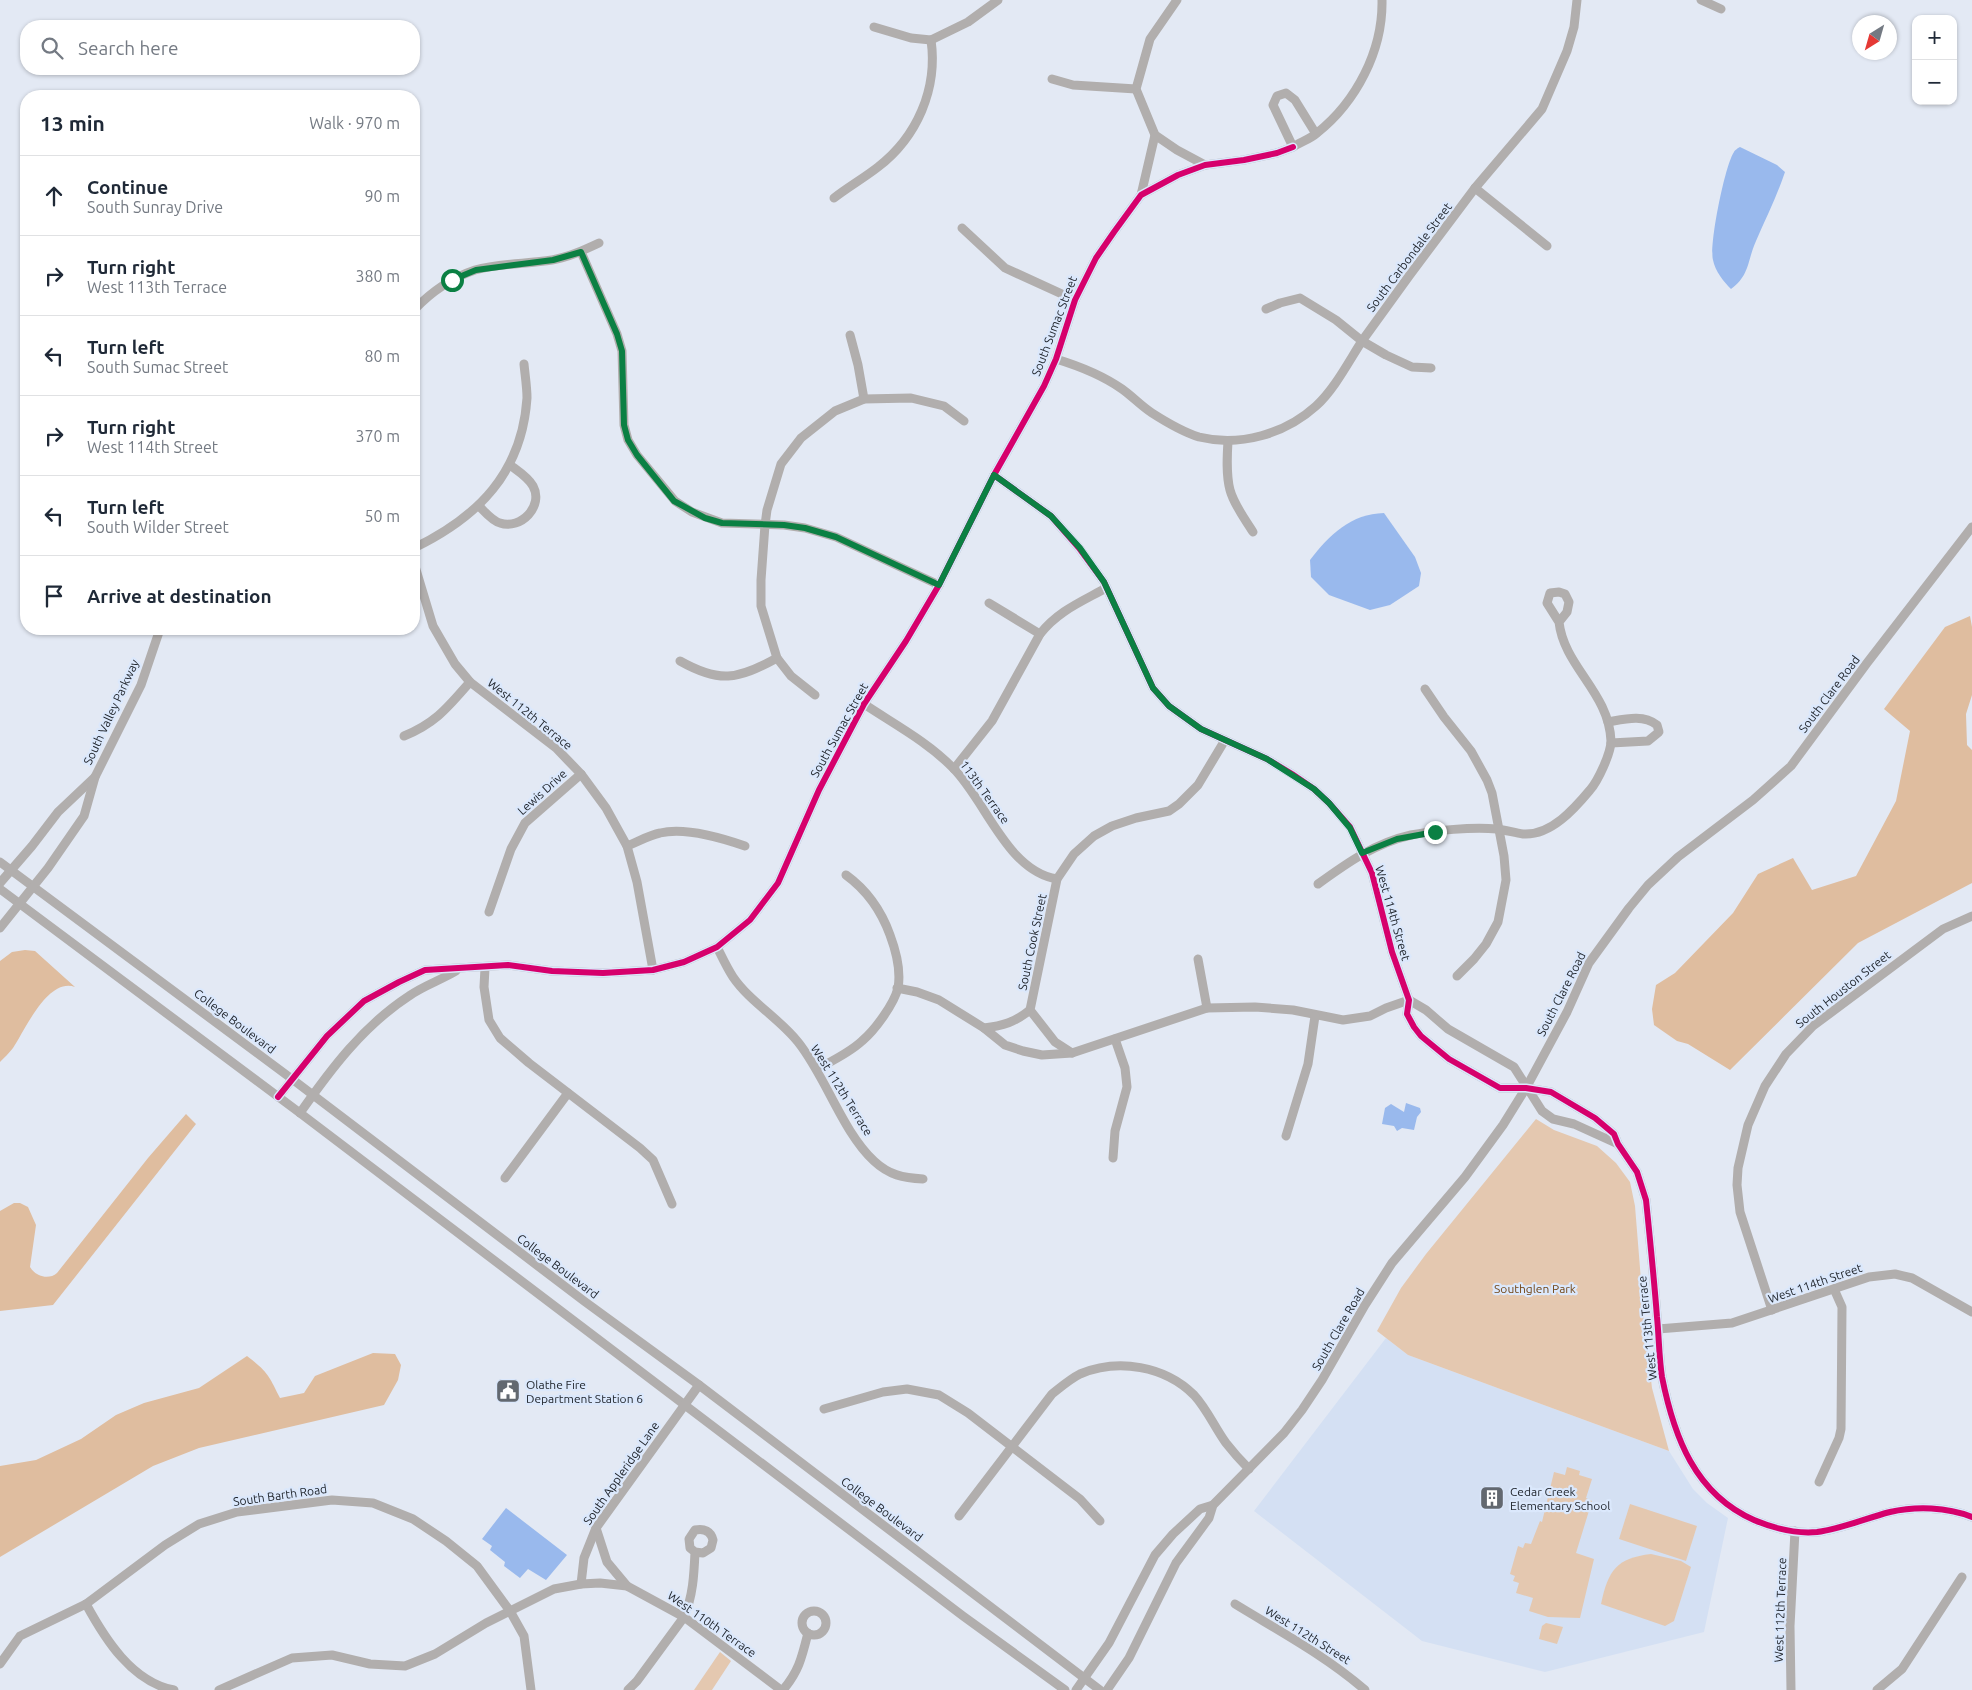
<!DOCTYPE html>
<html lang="en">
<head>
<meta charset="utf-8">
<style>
	body { margin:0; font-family:Ubuntu,sans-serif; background:#f6f6f7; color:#1f2937 }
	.controls { position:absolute; right:15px; top:15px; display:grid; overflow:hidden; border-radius:10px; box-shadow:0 1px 4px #0004 }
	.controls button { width:45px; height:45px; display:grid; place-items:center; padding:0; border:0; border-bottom:1px solid #e0e1e3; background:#fff; color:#1f2937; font:25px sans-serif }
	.compass { position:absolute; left:1852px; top:15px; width:45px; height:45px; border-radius:50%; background:#fff; box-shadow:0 1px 4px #0004; rotate:217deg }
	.stop { position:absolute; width:15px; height:15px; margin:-11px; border:4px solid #0b8043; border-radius:50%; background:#fff }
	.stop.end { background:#0b8043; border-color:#fff; box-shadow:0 1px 5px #0008 }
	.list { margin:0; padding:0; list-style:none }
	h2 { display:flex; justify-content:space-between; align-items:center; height:65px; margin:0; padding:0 20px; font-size:21px }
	h2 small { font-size:16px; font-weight:400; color:#747a83 }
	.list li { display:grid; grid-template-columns:32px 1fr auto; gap:15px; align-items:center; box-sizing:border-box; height:80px; padding:0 20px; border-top:1px solid #e0e1e3 }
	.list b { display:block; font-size:19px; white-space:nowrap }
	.list p { margin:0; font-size:16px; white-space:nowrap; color:#747a83 }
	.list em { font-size:16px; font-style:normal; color:#747a83 }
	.icon { flex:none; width:28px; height:28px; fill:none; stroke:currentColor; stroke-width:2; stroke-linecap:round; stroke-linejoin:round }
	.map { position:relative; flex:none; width:1972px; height:1690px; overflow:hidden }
	.search { position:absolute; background:#fff; box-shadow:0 1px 4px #0004; left:20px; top:20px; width:400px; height:55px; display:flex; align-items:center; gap:12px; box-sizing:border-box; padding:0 18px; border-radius:20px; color:#747a83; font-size:19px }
	.panel { position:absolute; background:#fff; box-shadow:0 1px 4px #0004; left:20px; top:90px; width:400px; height:545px; border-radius:20px }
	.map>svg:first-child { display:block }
	.built { fill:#d4e0f3 }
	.green { fill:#e4c8b0 }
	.forest { fill:#dfbd9f }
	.water { fill:#99b9ed }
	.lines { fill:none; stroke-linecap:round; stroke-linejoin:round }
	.minor { stroke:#b1aead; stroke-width:9 }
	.cycleway-casing { stroke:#dbe8fc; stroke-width:9 }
	.cycleway { stroke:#d6006c; stroke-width:6 }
	.route { stroke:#0b8043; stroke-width:6 }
	.labels { text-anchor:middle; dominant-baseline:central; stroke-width:4.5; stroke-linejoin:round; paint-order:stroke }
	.street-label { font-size:12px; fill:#1d2229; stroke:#dbe8fc }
	.park-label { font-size:12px; fill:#714516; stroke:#dbe8fc }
	.poi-label { font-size:12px; fill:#1d2229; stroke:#dbe8fc; text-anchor:start }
</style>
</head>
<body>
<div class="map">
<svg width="1972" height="1690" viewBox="0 0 1972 1690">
	<rect width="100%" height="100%" fill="#e3e9f4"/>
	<polygon class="built" points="1386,1338 1408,1355 1669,1451 1693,1489 1707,1503 1728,1518 1704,1632 1545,1672 1422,1641 1254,1511"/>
	<g class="green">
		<polygon points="1536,1119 1554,1130 1597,1146 1616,1163 1630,1182 1635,1206 1645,1330 1652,1388 1669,1451 1408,1355 1377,1331 1401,1288 1426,1254"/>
		<polygon points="1567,1467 1580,1471 1579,1475 1592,1479 1586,1498 1592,1501 1576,1553 1594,1559 1580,1618 1548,1617 1529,1611 1533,1598 1516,1593 1519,1583 1513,1581 1515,1576 1510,1574 1518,1546 1523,1548 1525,1543 1531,1544 1540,1521 1542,1522 1554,1472 1565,1475"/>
		<polygon points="1630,1504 1697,1526 1686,1561 1619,1539"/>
		<path d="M1651,1554L1681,1561L1691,1567L1674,1621L1665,1626L1601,1604C1608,1570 1617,1558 1651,1554Z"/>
		<polygon points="1546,1623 1563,1627 1557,1644 1539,1639 1542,1626"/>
		<polygon points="720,1652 731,1661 712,1690 694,1690"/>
	</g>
	<g class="forest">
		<polygon points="1970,616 1972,627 1972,695 1966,714 1967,745 1972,750 1972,883 1858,943 1730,1070 1688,1044 1677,1041 1654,1025 1652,1009 1656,985 1675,973 1733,913 1758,874 1793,858 1812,890 1856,876 1896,801 1910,731 1884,709 1945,627"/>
		<path d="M25,950L35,951L75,987C48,977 25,1030 13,1048C9,1053 4,1058 0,1062V961L12,952Z"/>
		<path d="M186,1114L196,1124L53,1305L0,1311V1211L14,1203H20L28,1207L36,1225L30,1267C36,1277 49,1280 57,1273L148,1158Z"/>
		<path d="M373,1353L395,1354L401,1365L398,1380L384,1405L199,1448L153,1466L0,1557V1466L36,1460L81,1439L116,1415L144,1403L199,1388L247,1356C268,1372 269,1376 280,1398L304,1393L315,1376Z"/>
	</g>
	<g class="water">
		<path d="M1740,147L1777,165L1785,172C1777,196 1766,218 1756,241C1747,261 1750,275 1731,289C1724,282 1715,271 1713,260C1709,245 1725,165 1734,152C1734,151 1739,147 1740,147Z"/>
		<path d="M1384,513L1415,557L1421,573L1419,586L1390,605L1370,610L1329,595L1311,577L1310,560C1330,534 1351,514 1384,513Z"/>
		<polygon points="1406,1103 1420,1108 1421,1112 1417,1117 1414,1130 1402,1128 1397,1131 1394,1126 1382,1124 1385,1108 1391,1104 1404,1112"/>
		<polygon points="506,1508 567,1555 546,1580 528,1569 520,1578 504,1566 505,1562 490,1550 492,1546 482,1539"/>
	</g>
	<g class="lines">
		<g class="minor">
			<polyline points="1177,0 1150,39 1136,89 1155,135 1177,150 1205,165"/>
			<polyline points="1701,0 1721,9"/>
			<polyline points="874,27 911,38 931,40 968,22 998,0"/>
			<polyline points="1052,79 1073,85 1136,89"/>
			<path d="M1316,134L1295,100L1286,93L1277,96L1273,105L1293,147C1301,142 1310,139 1317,133C1356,102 1383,51 1382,0"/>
			<polyline points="1475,188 1542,109 1567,51 1574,27 1577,0"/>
			<polyline points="1141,195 1155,135"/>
			<path d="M834,198C848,187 864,178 878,167C917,137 938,89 931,40"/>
			<polyline points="962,228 1005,268 1075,300"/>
			<polyline points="581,252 617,334 622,351 624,425 628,440 637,455 675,501 692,512 722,523 784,525 805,528 836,537 939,585"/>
			<polyline points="1266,309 1280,303 1300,298 1336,320 1362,341 1409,276 1475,188 1547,246"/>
			<path d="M414,310C431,292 451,278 475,270C499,263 527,264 552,260C569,257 584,250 599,243"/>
			<polyline points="850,335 858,365 864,399"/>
			<path d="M1056,359C1079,366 1102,375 1122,389C1132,396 1141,406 1152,413C1166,422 1183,432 1199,437C1240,447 1285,434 1316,406C1334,390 1349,361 1362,341L1386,355L1412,367L1431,368"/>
			<path d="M1228,441C1227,457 1226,475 1230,490C1234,505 1245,519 1253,532"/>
			<path d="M994,475L1051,516L1079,548L1104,582L1153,688L1169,706L1201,729L1267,759L1292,774L1314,789L1329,803L1350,827L1372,873L1392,952L1409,1000L1407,1014L1414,1027L1421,1036L1449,1059L1500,1088H1526L1551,1092L1595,1118L1614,1134L1618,1144L1637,1172L1646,1200C1650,1239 1654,1278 1657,1317C1659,1337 1659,1358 1662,1377C1674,1437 1695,1494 1754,1520C1773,1528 1796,1534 1817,1532C1842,1529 1866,1518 1890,1512C1916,1506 1947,1507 1972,1517"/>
			<path d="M479,506C485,512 492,521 500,523C521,530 544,506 533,486C528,477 518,471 510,465"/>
			<path d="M414,548C478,517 522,473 527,398C527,387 525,375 524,364"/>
			<polyline points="414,563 433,626 455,664 470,682 556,748 581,774 606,808 627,846 637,882 653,970"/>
			<polyline points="989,603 1040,634"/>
			<path d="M680,661C719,683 737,680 777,658"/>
			<polyline points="1425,689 1444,717 1471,751 1487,780 1492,793 1504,856 1506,880 1498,922 1486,944 1474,959 1457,976"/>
			<polyline points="815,695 791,676 777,658 761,606 761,580 765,525 767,510 781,464 801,438 835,411 864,399 911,398 944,406 964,421"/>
			<path d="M864,704C894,724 928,742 953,768C986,801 1007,871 1057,879"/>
			<path d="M1608,722C1625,719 1643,714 1657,725L1659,732L1648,741L1611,743"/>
			<path d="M404,736C436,723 448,707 470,682"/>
			<path d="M954,769L992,721L1040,634C1058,611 1081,602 1106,588"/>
			<path d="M627,846C638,842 649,835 660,833C684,827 722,838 745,846"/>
			<polyline points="0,862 292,1079 584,1301 699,1385 1100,1690"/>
			<polyline points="0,883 32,846 58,812 95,777"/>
			<path d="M1318,884C1347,863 1375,843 1411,835C1435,830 1472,827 1497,829C1506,830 1515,833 1523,834C1551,836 1575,808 1590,790C1598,781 1611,753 1611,741C1609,692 1564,667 1559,622L1567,612L1569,602L1565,594L1559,592L1550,593L1547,603L1559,622"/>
			<polyline points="0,889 300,1113 963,1616 1065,1690"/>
			<polyline points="489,912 511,849 525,823 581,774"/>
			<polyline points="0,928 48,868 84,816 95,777 141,685 160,629"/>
			<path d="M717,947C722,957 727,968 733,977C750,1002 779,1018 798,1042C826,1077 842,1131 874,1161C889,1175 903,1178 923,1179"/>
			<polyline points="1198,959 1207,1008"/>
			<polyline points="485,968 484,987 489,1020 500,1038 529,1063 640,1148 653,1160 672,1204"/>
			<polyline points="897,988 917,992 939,1000 984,1028 1005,1045 1023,1051 1042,1055 1072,1053 1207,1008 1255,1007 1293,1010 1343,1020 1370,1016 1386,1008 1409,1000"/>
			<polyline points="1409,1000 1426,1010 1448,1029 1514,1067 1542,1111 1553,1119 1574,1124 1618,1144"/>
			<path d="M984,1028C1003,1026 1015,1022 1030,1010"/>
			<polyline points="1072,1053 1055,1042 1030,1010 1057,879 1074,854 1094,836 1112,826 1136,818 1169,811 1179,804 1198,785 1225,740"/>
			<path d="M817,1069C832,1061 849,1053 862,1041C875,1030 894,1004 898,988C901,971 896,951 890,935C881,910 868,891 846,875"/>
			<polyline points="278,1097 327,1036 364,1001 399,982 425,970 508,965 552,971 603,973 653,970 684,962 717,947 750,920 778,883 819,790 864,704 906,641 939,585 994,475 1044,386 1056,359 1075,300 1096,258 1114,232 1141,195 1178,175 1205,165 1244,160 1277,153 1293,147"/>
			<path d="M300,1113C331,1069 363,1026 409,996C423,986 441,980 456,971"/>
			<polyline points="1286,1136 1308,1064 1315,1016"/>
			<polyline points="1113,1158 1115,1131 1127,1087 1125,1068 1115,1039"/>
			<polyline points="505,1178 568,1093"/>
			<polyline points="1772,1310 1740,1212 1737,1185 1738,1168 1748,1125 1765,1086 1786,1054 1813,1026 1943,929 1972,916"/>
			<polyline points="1658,1329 1732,1323 1869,1277 1895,1274 1912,1278 1972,1312"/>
			<polyline points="824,1409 883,1392 907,1389 939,1395 968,1413 1080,1499 1100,1521"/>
			<polyline points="1819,1482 1839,1438 1841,1429 1842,1307 1834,1289"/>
			<path d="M959,1516L1052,1394C1061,1387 1070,1379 1080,1374C1118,1358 1165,1366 1194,1395C1207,1409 1215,1428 1226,1443C1233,1452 1241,1461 1249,1469"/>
			<polyline points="596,1528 607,1562 627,1586"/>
			<polyline points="581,1584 584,1558 596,1528 699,1385"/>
			<path d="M86,1604C105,1639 132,1682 174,1690"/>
			<path d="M1235,1604C1279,1631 1326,1656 1365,1690"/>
			<circle cx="814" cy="1623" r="12"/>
			<polyline points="0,1664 20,1636 86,1604 165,1545 199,1524 237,1512 332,1500 373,1503 413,1519 446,1541 477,1566 510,1611 524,1636 531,1690"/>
			<polyline points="219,1690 292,1658 332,1655 370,1664 405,1666 435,1654 486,1623 554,1589 581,1584 600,1583 627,1586 684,1617 781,1690"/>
			<path d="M628,1690L637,1681L684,1617C693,1596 694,1575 695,1552L690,1548L689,1539L695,1530C704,1528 711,1531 713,1540L711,1548L703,1553L695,1552"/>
			<path d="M783,1690C799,1671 802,1657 808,1633"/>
			<polyline points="1076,1690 1109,1643 1155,1555 1173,1534 1200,1509 1213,1505"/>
			<polyline points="1107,1690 1129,1658 1176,1563 1209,1518 1213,1505 1284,1433 1302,1410 1322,1380 1365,1305 1392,1263 1465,1177 1503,1125 1526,1088 1567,1012 1589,963 1629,908 1648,885 1678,857 1753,800 1791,766 1867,663 1972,527"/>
			<polyline points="1791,1690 1790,1626 1795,1531"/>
			<polyline points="1877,1690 1902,1669 1962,1577"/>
		</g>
		<defs>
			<g id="cycleway">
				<path d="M994,475L1051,516L1079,548L1104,582L1153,688L1169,706L1201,729L1267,759L1292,774L1314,789L1329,803L1350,827L1372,873L1392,952L1409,1000L1407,1014L1414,1027L1421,1036L1449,1059L1500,1088H1526L1551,1092L1595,1118L1614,1134L1618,1144L1637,1172L1646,1200C1650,1239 1654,1278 1657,1317C1659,1337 1659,1358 1662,1377C1674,1437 1695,1494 1754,1520C1773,1528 1796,1534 1817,1532C1842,1529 1866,1518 1890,1512C1916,1506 1947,1507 1972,1517"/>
				<polyline points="278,1097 327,1036 364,1001 399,982 425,970 508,965 552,971 603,973 653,970 684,962 717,947 750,920 778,883 819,790 864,704 906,641 939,585 994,475 1044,386 1056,359 1075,300 1096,258 1114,232 1141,195 1178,175 1205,165 1244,160 1277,153 1293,147"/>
			</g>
		</defs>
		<use href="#cycleway" class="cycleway-casing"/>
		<use href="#cycleway" class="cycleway"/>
	</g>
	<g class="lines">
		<polyline class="route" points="452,280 476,270 553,260 581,252 617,334 622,351 624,425 628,440 637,455 674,501 705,518 722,523 784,525 805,528 836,537 939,585 994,475 1051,516 1080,548 1104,582 1153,688 1169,706 1201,729 1267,759 1314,789 1329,803 1350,828 1362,853 1397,839 1435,832"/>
	</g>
	<defs>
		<symbol id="civic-square" viewBox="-11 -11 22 22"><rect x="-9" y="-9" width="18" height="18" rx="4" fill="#626870" stroke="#dbe8fc"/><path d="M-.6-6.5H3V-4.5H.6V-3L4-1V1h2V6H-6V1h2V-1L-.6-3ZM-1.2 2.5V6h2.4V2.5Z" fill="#fff"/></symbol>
		<symbol id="building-square" viewBox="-11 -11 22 22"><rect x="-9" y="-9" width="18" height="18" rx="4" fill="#626870" stroke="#dbe8fc"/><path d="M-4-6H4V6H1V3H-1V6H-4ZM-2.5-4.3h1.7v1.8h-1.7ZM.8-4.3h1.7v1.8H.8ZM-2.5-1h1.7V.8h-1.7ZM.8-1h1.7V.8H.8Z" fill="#fff"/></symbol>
	</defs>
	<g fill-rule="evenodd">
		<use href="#civic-square" x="494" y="1377" width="28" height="28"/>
		<use href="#building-square" x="1478" y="1484" width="28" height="28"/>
	</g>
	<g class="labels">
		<g class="street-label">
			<text transform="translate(1409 257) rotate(-53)">South Carbondale Street</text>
			<text transform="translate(1054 326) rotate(-69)">South Sumac Street</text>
			<text transform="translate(1829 694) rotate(-53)">South Clare Road</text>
			<text transform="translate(111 712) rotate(-65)">South Valley Parkway</text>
			<text transform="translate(530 714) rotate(39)">West 112th Terrace</text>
			<text transform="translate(839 730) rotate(-61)">South Sumac Street</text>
			<text transform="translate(542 792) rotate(-42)">Lewis Drive</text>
			<text transform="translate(985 792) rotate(54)">113th Terrace</text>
			<text transform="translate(1393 913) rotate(74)">West 114th Street</text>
			<text transform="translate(1032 942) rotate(-78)">South Cook Street</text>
			<text transform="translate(1843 989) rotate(-38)">South Houston Street</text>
			<text transform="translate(1561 994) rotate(-63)">South Clare Road</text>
			<text transform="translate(235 1021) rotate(37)">College Boulevard</text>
			<text transform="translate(842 1090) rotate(58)">West 112th Terrace</text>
			<text transform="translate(558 1266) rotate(37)">College Boulevard</text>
			<text transform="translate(1815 1283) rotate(-19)">West 114th Street</text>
			<text transform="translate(1647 1328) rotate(-96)">West 113th Terrace</text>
			<text transform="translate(1338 1329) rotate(-60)">South Clare Road</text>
			<text transform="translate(621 1473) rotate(-55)">South Appleridge Lane</text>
			<text transform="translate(280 1495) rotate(-8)">South Barth Road</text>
			<text transform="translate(882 1509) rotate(37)">College Boulevard</text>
			<text transform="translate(1780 1610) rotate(-88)">West 112th Terrace</text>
			<text transform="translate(712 1624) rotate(35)">West 110th Terrace</text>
			<text transform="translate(1308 1635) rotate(32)">West 112th Street</text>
		</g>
		<g class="park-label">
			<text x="1535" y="1288">Southglen Park</text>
		</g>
		<g class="poi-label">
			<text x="526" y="1384">Olathe Fire<tspan x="526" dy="14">Department Station 6</tspan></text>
			<text x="1510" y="1491">Cedar Creek<tspan x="1510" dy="14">Elementary School</tspan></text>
		</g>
	</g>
</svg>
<div class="controls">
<button>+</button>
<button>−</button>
</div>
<svg class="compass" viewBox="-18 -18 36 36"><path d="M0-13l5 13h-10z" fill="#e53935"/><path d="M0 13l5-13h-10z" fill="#747a83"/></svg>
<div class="stop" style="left:452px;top:280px"></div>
<div class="stop end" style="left:1435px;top:832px"></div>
<div class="search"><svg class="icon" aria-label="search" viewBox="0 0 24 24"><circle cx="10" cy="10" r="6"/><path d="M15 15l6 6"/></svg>Search here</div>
<section class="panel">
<h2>13 min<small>Walk · 970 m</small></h2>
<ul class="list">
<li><svg class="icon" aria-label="ahead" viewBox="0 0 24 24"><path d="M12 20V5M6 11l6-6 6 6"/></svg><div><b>Continue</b><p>South Sunray Drive</p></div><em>90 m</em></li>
<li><svg class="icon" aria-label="right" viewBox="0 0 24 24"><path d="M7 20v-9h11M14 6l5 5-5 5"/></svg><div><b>Turn right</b><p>West 113th Terrace</p></div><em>380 m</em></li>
<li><svg class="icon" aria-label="left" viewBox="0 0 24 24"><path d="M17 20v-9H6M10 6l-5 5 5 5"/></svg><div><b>Turn left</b><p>South Sumac Street</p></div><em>80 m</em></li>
<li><svg class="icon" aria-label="right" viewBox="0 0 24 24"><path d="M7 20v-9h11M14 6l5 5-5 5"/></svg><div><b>Turn right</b><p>West 114th Street</p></div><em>370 m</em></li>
<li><svg class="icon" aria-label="left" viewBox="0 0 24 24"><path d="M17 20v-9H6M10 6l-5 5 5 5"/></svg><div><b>Turn left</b><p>South Wilder Street</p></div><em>50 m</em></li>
<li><svg class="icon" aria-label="arrive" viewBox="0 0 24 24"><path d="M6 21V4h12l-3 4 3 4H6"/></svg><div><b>Arrive at destination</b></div></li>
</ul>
</section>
</div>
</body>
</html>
